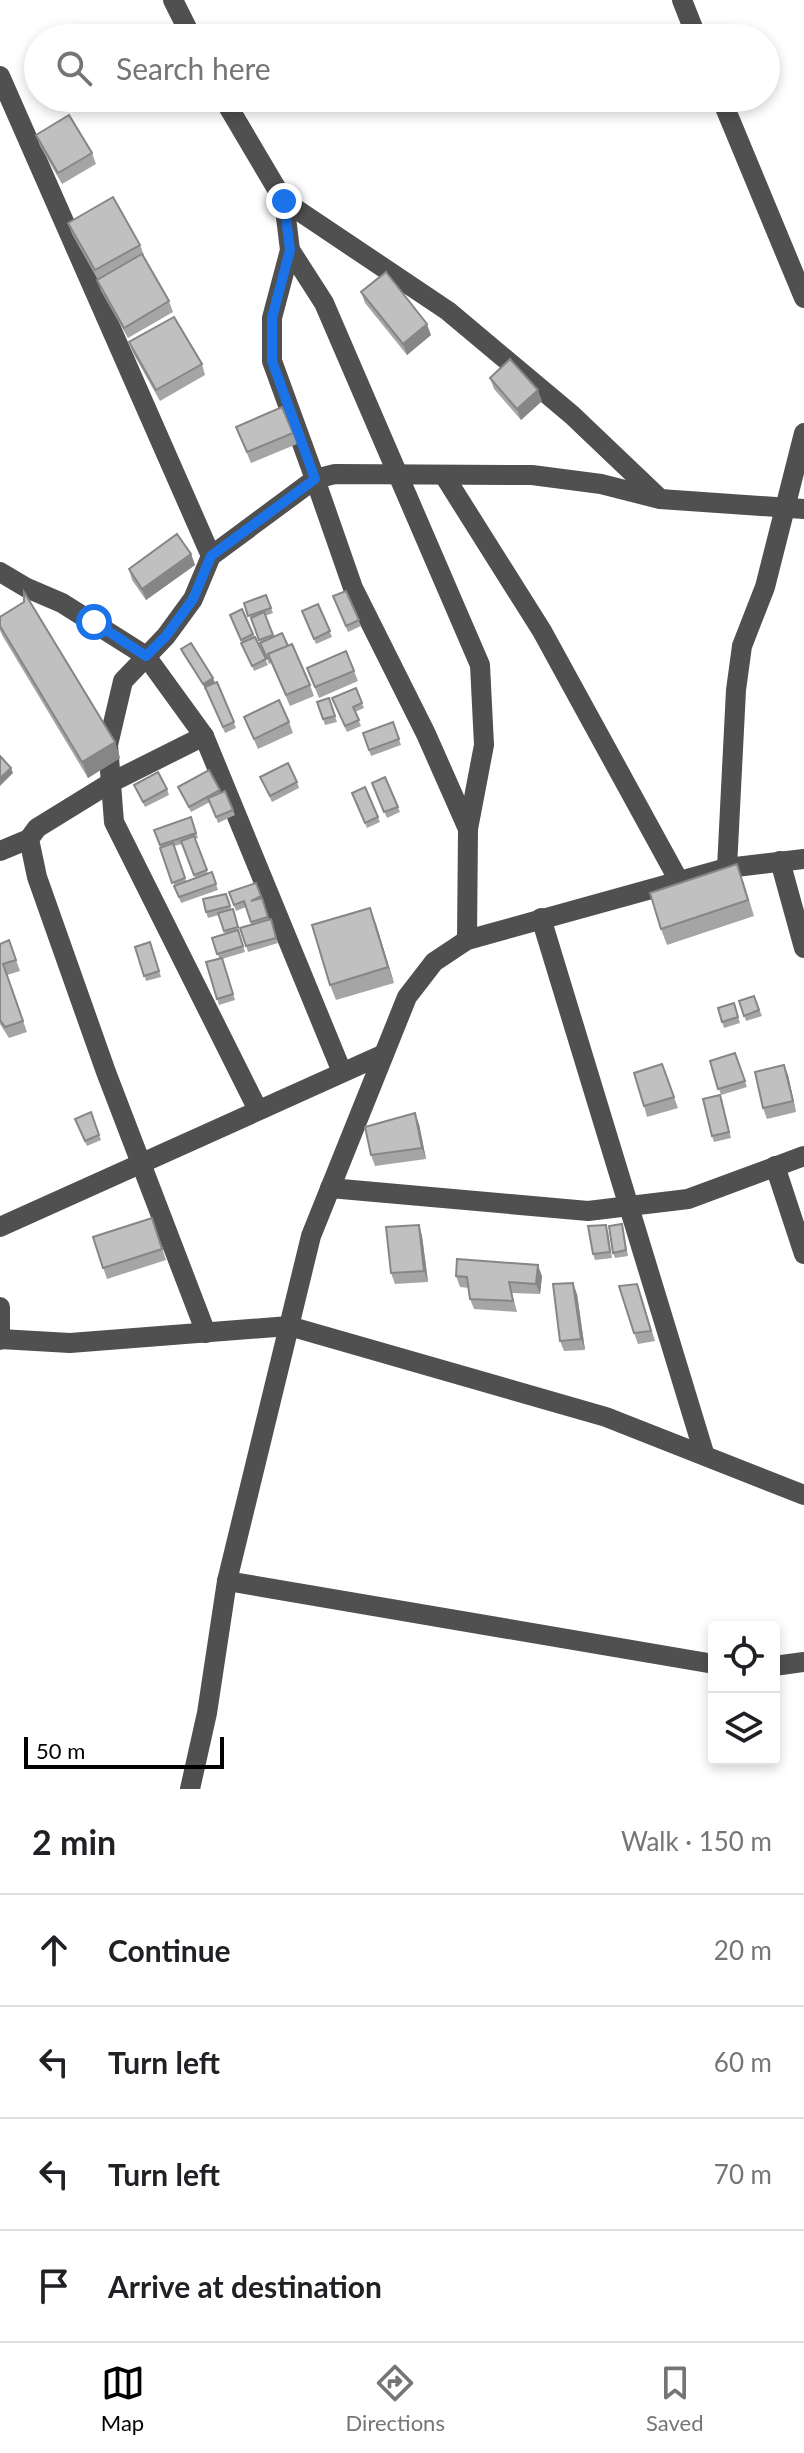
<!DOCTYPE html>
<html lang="en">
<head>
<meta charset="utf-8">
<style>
	body { margin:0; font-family:Lato,sans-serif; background:#f6f6f6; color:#202124 }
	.controls { position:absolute; right:24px; bottom:24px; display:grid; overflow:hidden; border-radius:8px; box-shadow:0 4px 12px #0003 }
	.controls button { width:72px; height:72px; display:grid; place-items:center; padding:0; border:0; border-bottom:2px solid #e0e0e0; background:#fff; color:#202124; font:40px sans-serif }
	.scale { position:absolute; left:24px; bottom:20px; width:200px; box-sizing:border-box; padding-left:8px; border:4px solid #000; border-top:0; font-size:22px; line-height:28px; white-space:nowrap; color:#000; -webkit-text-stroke:6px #fff; paint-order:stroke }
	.stop { position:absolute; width:24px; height:24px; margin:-18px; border:6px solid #1a73e8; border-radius:50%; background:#fff }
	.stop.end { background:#1a73e8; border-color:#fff; box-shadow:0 2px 8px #0008 }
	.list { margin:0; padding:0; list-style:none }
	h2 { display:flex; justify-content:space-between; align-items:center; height:104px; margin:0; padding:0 32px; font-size:34px }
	h2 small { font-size:26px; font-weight:400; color:#757577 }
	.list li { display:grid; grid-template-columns:52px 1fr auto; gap:24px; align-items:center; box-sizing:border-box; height:112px; padding:0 32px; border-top:2px solid #e0e0e0 }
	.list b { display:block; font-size:30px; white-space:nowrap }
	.list em { font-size:26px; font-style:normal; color:#757577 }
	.icon { flex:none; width:44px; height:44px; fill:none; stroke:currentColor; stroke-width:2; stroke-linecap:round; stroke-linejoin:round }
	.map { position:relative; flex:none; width:804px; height:1789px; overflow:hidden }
	.search { position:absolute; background:#fff; box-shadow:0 4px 12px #0003; left:24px; right:24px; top:24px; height:88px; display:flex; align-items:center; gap:20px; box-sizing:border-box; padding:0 28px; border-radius:44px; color:#757577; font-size:30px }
	.sheet { height:552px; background:#fff }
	nav { display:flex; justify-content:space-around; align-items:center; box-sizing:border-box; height:112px; border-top:2px solid #e0e0e0; background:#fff; font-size:22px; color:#757577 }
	nav a { display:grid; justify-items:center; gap:4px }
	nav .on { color:#000 }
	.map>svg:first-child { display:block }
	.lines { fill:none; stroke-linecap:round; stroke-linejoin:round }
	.minor { stroke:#505050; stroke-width:20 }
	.wall { fill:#a5a5a5; fill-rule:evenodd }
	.shaded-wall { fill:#868686 }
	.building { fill:#c0c0c0; stroke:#868686; stroke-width:2 }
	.route { stroke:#1a73e8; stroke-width:10 }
</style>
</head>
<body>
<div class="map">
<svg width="804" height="1789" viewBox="0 0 804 1789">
	<rect width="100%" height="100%" fill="#fff"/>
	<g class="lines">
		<g class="minor">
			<polyline points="173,0 192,38"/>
			<polyline points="682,0 697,38"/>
			<polyline points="0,76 211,556"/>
			<polyline points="223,98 284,201 290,250 272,318 272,361 315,479 211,556 193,599 166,636 123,681 108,745 114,822 258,1110"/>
			<polyline points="721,98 804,298"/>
			<polyline points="284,201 448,311 572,415 657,496"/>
			<polyline points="290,250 324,303 480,665 484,745 468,829"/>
			<polyline points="445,477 542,631 679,881"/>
			<polyline points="0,572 27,588 62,603 146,656 204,736 342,1072"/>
			<polyline points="204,736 110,783 37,828 29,839 37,877 106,1072 206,1333"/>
			<polyline points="0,851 29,839"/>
			<polyline points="780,861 804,948"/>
			<polyline points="727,868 736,690 742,646 765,587 804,433"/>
			<polyline points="541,918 704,1453"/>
			<polyline points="467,940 468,829 426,734 353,588 315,479 335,474 532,475 601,484 660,499 804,509"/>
			<polyline points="775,1166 804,1254"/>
			<polyline points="330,1188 588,1211 688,1199 804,1156"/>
			<polyline points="0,1227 384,1054"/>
			<polyline points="0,1307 0,1340"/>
			<polyline points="0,1339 70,1343 289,1326 606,1417 804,1495"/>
			<polyline points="227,1581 714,1664"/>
			<polyline points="774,1666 804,1662"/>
			<polyline points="190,1789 207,1713 227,1581 311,1236 407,997 434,962 467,940 727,868 804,859"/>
		</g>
	</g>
	<g class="wall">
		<polygon points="36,135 92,153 96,164 62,184 40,146"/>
		<polygon points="68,223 140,245 144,255 143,256 169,301 173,312 128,338 101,291 97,280 98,280 72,234"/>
		<polygon points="361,292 431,335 407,355 365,303"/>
		<polygon points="129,342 202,364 205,375 160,401 133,353"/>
		<polygon points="490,378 542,401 521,420 494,389"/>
		<polygon points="236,427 293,433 297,444 251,463"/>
		<polygon points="191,554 195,565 146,600 132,580 129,569"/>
		<polygon points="346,591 361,626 348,632 333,596"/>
		<polygon points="266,595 273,613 265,616 274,637 288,646 310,685 314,696 290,706 271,663 269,664 244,603"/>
		<polygon points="318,604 332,637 316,644 302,611"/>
		<polygon points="242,609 268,665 254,671 230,615"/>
		<polygon points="0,617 115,742 120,758 88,778 2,635 0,630"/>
		<polygon points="181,649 215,683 217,682 236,728 225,733 206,689 183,654"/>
		<polygon points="346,651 358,681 319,698 307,668"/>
		<polygon points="356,688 364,708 355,712 361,726 347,732 332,698"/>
		<polygon points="329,698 337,722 325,725 317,702"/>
		<polygon points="244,717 289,722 293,733 258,749"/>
		<polygon points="393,722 401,745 371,756 363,733"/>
		<polygon points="209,770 221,793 225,791 235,815 218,823 210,802 191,812 178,787"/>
		<polygon points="260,777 297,782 299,788 272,802"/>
		<polygon points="385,777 400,812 387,818 372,783"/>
		<polygon points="134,785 167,789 169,795 145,807"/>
		<polygon points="365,787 380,822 367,828 352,793"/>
		<path d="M191,817L198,838L195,839L208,874L212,872L218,890L181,903L154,830ZM182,844L195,878L186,881L174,846Z"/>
		<polygon points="743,880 754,916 667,945 661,929"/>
		<polygon points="256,883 269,920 271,919 278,943 248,952 240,928 252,925 246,907 236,911 229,892"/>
		<polygon points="229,899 231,909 233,909 245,952 222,959 235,1000 219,1005 206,962 219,958 212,938 225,934 219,915 208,918 206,912"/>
		<polygon points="376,924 394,983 336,1000 330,985"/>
		<polygon points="9,940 20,971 7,975 27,1032 9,1038 0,1024 0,944"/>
		<polygon points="150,942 161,977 146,981 135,947"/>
		<polygon points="754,996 762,1016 746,1021 739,1001"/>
		<polygon points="734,1003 740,1023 724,1028 718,1008"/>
		<polygon points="735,1053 747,1087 721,1095 710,1061"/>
		<polygon points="662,1064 678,1108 647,1117 644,1106"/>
		<polygon points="788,1075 796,1112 767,1119 763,1108"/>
		<polygon points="722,1100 731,1138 714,1142 712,1136"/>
		<polygon points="91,1112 101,1140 87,1146 77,1124"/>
		<polygon points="419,1124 426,1159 375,1166 371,1155"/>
		<polygon points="152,1218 166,1260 107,1279 93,1237"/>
		<polygon points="622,1224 628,1256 615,1258 613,1253"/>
		<polygon points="419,1225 422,1236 428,1282 395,1284 391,1273"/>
		<polygon points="608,1231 612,1258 595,1260 593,1254"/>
		<polygon points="456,1276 542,1276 540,1294 512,1293 517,1312 474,1309 470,1299 469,1288 460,1287"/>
		<polygon points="577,1294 585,1350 564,1351 560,1341"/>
		<polygon points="641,1295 655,1341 638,1344 634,1333"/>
	</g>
	<g class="shaded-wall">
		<polygon points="427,324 431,335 407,355 403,344"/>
		<polygon points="538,390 542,401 521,420 517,409"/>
		<polygon points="191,554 195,565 146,600 142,589"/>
		<polygon points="213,678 215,683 205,690 203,684"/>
		<polygon points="115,742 120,758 88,778 82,762"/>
		<polygon points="11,768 13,773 0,786 0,778"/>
		<polygon points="370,908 376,924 394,983 388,967"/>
		<polygon points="784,1065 788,1075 796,1112 793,1101"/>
		<polygon points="415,1113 419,1124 426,1159 422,1148"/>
		<polygon points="419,1225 422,1236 428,1282 424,1271"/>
		<polygon points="538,1265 542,1276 540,1294 536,1284"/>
		<polygon points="573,1283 577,1294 585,1350 581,1339"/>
	</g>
	<g class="building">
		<polygon points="69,115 92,153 58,173 36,135"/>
		<polygon points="113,197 140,245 95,270 68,223"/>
		<polygon points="142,254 169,301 124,328 97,280"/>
		<polygon points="386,272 427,324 403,344 361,292"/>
		<polygon points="174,317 202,364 156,390 129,342"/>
		<polygon points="510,359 538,390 517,409 490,378"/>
		<polygon points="282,407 293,433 247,452 236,427"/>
		<polygon points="177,534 191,554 142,589 129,569"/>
		<polygon points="346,591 359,620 346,626 333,596"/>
		<polygon points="24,592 115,742 82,762 0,626 0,617 24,602"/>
		<polygon points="266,595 271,608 248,616 244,603"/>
		<polygon points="318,604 330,631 314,639 302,611"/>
		<polygon points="242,609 253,634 241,640 230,615"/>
		<polygon points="264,612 273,635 259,640 251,618"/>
		<polygon points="282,633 288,646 268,654 270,657 267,658 260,643"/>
		<polygon points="255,637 266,659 252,666 241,643"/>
		<polygon points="191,643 213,678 203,684 181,649"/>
		<polygon points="292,644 310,685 286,695 268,654"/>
		<polygon points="346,651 354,671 315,687 307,668"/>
		<polygon points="217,682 234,722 223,727 205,687"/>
		<polygon points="356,688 362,703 353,707 359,720 345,726 332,698"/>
		<polygon points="329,698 335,716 323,719 317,702"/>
		<polygon points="279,700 289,722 254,739 244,717"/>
		<polygon points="393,722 399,739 369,750 363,733"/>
		<polygon points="0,756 11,768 0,778"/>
		<polygon points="288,763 297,782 270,796 260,777"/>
		<polygon points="209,770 220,790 189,807 178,787"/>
		<polygon points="158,772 167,789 143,802 134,785"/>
		<polygon points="385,777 398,807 384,812 372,783"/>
		<polygon points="365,787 378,817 365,823 352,793"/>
		<polygon points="225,791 233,810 216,817 208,798"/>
		<polygon points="191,817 196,833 160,845 154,830"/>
		<polygon points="194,836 207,870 194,875 181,841"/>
		<polygon points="173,843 185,878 172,883 160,848"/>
		<polygon points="737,864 748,900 661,929 650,893"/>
		<polygon points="212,872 216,884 179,897 174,886"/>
		<polygon points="256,883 261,896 251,901 262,898 268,917 251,922 244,901 234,905 229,892"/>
		<polygon points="226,894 230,906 206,912 203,899"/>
		<polygon points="370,908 388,967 330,985 312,925"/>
		<polygon points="233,909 238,927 224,931 218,913"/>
		<polygon points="271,919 276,938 246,946 240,928"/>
		<polygon points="238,930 243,946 217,954 212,938"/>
		<polygon points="9,940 16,960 3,964 23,1021 5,1027 0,1020 0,944"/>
		<polygon points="150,942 159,971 144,976 135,947"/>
		<polygon points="222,958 233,994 217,999 206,962"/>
		<polygon points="754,996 759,1010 744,1016 739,1001"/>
		<polygon points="734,1003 738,1017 722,1022 718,1008"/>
		<polygon points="735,1053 745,1081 718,1089 710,1061"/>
		<polygon points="662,1064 674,1097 644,1106 634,1073"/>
		<polygon points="784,1065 793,1101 763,1108 755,1072"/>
		<polygon points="720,1095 729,1132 712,1136 703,1099"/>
		<polygon points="91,1112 99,1135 85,1141 75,1119"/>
		<polygon points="415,1113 422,1148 371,1155 365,1127"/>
		<polygon points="152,1218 162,1249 103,1268 93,1237"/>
		<polygon points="622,1224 626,1250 613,1253 609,1226"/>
		<polygon points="419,1225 424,1271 391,1273 386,1227"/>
		<polygon points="606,1225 610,1252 593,1254 588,1226"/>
		<polygon points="457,1259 538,1265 536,1284 509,1282 513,1301 470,1299 467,1277 456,1276"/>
		<polygon points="573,1283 581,1339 560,1341 553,1284"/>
		<polygon points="637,1284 651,1331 634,1333 619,1286"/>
	</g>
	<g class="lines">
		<polyline class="route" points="94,622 146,656 166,636 193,599 211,556 315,479 272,361 272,318 290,250 284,201"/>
	</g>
</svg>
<div class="controls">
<button><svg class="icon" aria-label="locate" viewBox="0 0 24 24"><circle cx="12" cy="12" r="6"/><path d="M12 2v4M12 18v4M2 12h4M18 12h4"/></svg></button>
<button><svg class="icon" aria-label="layers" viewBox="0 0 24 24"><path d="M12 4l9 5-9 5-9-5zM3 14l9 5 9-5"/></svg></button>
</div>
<div class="scale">50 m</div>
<div class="stop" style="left:94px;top:622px"></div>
<div class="stop end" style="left:284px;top:201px"></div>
<div class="search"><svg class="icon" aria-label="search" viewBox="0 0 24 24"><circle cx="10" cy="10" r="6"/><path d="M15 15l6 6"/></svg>Search here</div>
</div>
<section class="sheet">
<h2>2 min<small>Walk · 150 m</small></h2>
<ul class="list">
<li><svg class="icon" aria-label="ahead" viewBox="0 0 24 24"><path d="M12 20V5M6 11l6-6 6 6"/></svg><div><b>Continue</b></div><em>20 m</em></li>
<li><svg class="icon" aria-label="left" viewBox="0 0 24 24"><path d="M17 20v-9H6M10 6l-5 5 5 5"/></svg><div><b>Turn left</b></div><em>60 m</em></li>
<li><svg class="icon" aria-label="left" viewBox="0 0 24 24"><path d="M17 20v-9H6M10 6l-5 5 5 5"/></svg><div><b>Turn left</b></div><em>70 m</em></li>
<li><svg class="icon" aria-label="arrive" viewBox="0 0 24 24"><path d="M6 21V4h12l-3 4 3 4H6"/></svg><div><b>Arrive at destination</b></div></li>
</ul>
</section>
<nav>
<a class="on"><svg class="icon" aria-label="map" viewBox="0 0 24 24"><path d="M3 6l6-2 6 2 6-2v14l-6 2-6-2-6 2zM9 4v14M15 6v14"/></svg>Map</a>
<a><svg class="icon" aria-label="directions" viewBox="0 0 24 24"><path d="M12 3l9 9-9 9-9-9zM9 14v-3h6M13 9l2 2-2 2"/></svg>Directions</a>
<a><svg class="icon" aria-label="saved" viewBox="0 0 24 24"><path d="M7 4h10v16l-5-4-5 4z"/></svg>Saved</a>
</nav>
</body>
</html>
